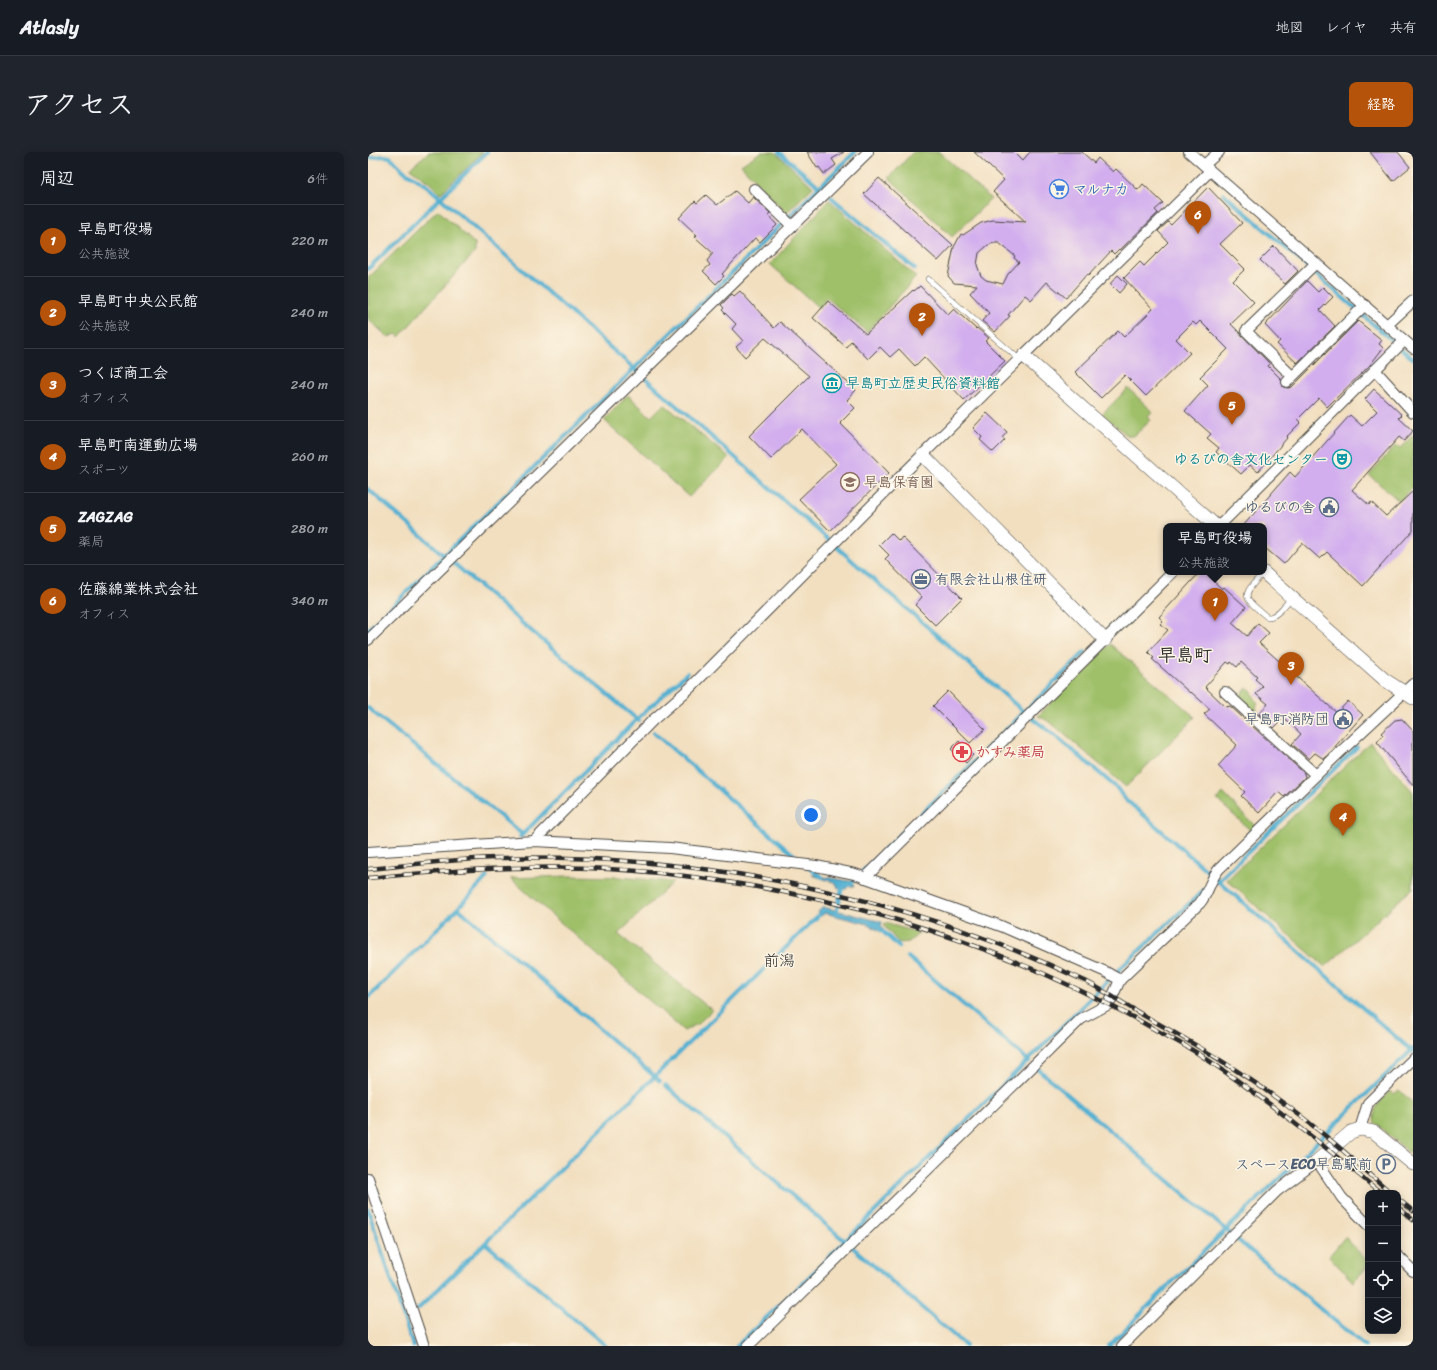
<!DOCTYPE html>
<html lang="ja">
<head>
<meta charset="utf-8">
<style>
	body { margin:0; font-family:Sriracha,"Klee One",sans-serif; background:#20242c; color:#f1f3f6 }
	.controls { position:absolute; right:12px; bottom:12px; display:grid; overflow:hidden; border-radius:8px; box-shadow:0 2px 10px #0003 }
	.controls button { width:36px; height:36px; display:grid; place-items:center; padding:0; border:0; border-bottom:1px solid #363941; background:#171b24; color:#f1f3f6; font:20px sans-serif }
	.you { position:absolute; left:443px; top:663px; width:14px; height:14px; margin:-10px; border:3px solid #fff; border-radius:50%; background:#1a73e8; box-shadow:0 0 0 6px #1a73e833 }
	.badge { display:grid; place-items:center; width:26px; height:26px; border-radius:50%; background:#b45309; color:#fff; font-size:13px; font-weight:700 }
	.pin { position:absolute; translate:-50% -33px; filter:drop-shadow(0 1px 2px #0008) }
	.pin::after { content:''; position:absolute; top:21px; width:14px; height:12px; background:inherit; clip-path:polygon(0 0,100% 0,50% 100%) }
	.popup { position:absolute; left:795px; top:371px; width:104px; height:52px; box-sizing:border-box; display:grid; place-content:center; border-radius:8px; background:#171b24; filter:drop-shadow(0 1px 3px #0005); font-size:13px; white-space:nowrap; color:#9ea1a6 }
	.popup b { font-size:15px; color:#f1f3f6 }
	.popup::after { content:''; position:absolute; left:50%; top:100%; margin-left:-8px; border:8px solid transparent; border-top-color:#171b24 }
	.list { margin:0; padding:0; list-style:none }
	h2 { display:flex; justify-content:space-between; align-items:center; height:52px; margin:0; padding:0 16px; font-size:17px }
	h2 small { font-size:13px; font-weight:400; color:#9ea1a6 }
	.list li { display:grid; grid-template-columns:26px 1fr auto; gap:12px; align-items:center; box-sizing:border-box; height:72px; padding:0 16px; border-top:1px solid #363941 }
	.list b { display:block; font-size:15px; white-space:nowrap }
	.list p { margin:0; font-size:13px; white-space:nowrap; color:#9ea1a6 }
	.list em { font-size:13px; font-style:normal; color:#9ea1a6 }
	.icon { flex:none; width:22px; height:22px; fill:none; stroke:currentColor; stroke-width:2; stroke-linecap:round; stroke-linejoin:round }
	.map { position:relative; flex:none; width:1045px; height:1194px; overflow:hidden; border-radius:8px }
	header { display:flex; align-items:center; gap:24px; box-sizing:border-box; height:56px; padding:0 20px; background:#171b24; border-bottom:1px solid #363941 }
	header strong { font-size:19px }
	nav { display:flex; gap:22px; margin-inline-start:auto; font-size:14px }
	.intro { display:flex; align-items:center; justify-content:space-between; box-sizing:border-box; height:96px; padding:0 24px }
	h1 { margin:0; font-size:28px }
	.button { padding:10px 18px; border-radius:8px; background:#b45309; color:#fff; font-size:14px; font-weight:700 }
	main { display:flex; gap:24px; padding:0 24px }
	aside { flex:1; background:#171b24; border-radius:8px; box-shadow:0 2px 10px #0003 }
	.map>svg:first-child { display:block }
	.green { fill:#9fc069; stroke:#65764a }
	.water { fill:#53b0d1; stroke:#3f6e7e }
	.lines { fill:none; stroke-linecap:round; stroke-linejoin:round }
	.stream { stroke:#53b0d1; stroke-width:4 }
	.building { fill:#d2aeee; fill-rule:evenodd }
	.service-casing { stroke:#494641; stroke-width:6 }
	.minor-casing { stroke:#494641; stroke-width:12 }
	.tertiary-casing { stroke:#494641; stroke-width:14 }
	.service { stroke:#fff; stroke-width:5 }
	.minor { stroke:#fff; stroke-width:10 }
	.tertiary { stroke:#fff; stroke-width:13 }
	.rail-casing { stroke:#2b2b2b; stroke-width:4.5 }
	.rail { stroke:#fcf5e5; stroke-width:3; stroke-dasharray:9; stroke-linecap:butt }
	.labels { text-anchor:middle; dominant-baseline:central; stroke-width:3; stroke-linejoin:round; paint-order:stroke }
	.shop-label { font-size:14px; font-weight:bold; fill:#366cbe; stroke:#fcf5e5; text-anchor:start }
	.culture-label { font-size:14px; font-weight:bold; fill:#0d838f; stroke:#fcf5e5; text-anchor:start }
	.education-label { font-size:14px; font-weight:bold; fill:#785e54; stroke:#fcf5e5; text-anchor:start }
	.service-label { font-size:14px; font-weight:bold; fill:#4e5e75; stroke:#fcf5e5; text-anchor:end }
	.health-label { font-size:14px; font-weight:bold; fill:#be3a42; stroke:#fcf5e5; text-anchor:start }
	.quarter-label { font-size:16px; fill:#2b2b2b; stroke:#fcf5e5 }
	.district-label { font-size:18px; font-weight:bold; fill:#2b2b2b; stroke:#fcf5e5 }
</style>
</head>
<body>
<header>
<strong>Atlasly</strong>
<nav><a>地図</a><a>レイヤ</a><a>共有</a></nav>
</header>
<div class="intro"><h1>アクセス</h1><a class="button">経路</a></div>
<main>
<aside>
<h2>周辺<small>6件</small></h2>
<ul class="list">
<li><span class="badge">1</span><div><b>早島町役場</b><p>公共施設</p></div><em>220 m</em></li>
<li><span class="badge">2</span><div><b>早島町中央公民館</b><p>公共施設</p></div><em>240 m</em></li>
<li><span class="badge">3</span><div><b>つくぼ商工会</b><p>オフィス</p></div><em>240 m</em></li>
<li><span class="badge">4</span><div><b>早島町南運動広場</b><p>スポーツ</p></div><em>260 m</em></li>
<li><span class="badge">5</span><div><b>ZAGZAG</b><p>薬局</p></div><em>280 m</em></li>
<li><span class="badge">6</span><div><b>佐藤綿業株式会社</b><p>オフィス</p></div><em>340 m</em></li>
</ul>
</aside>
<div class="map">
<svg width="1045" height="1194" viewBox="0 0 1045 1194">
	<rect width="100%" height="100%" fill="#fcf5e5"/>
	<filter id="ink" filterUnits="userSpaceOnUse"><feTurbulence type="fractalNoise" baseFrequency=".025" numOctaves="2"/><feDisplacementMap in="SourceGraphic" scale="8" xChannelSelector="R" yChannelSelector="G"/><feConvolveMatrix kernelMatrix="1 2 1 2 8 2 1 2 1" color-interpolation-filters="sRGB"/></filter>
	<filter id="wash" filterUnits="userSpaceOnUse"><feTurbulence type="fractalNoise" baseFrequency=".012" numOctaves="4" result="noise"/><feDisplacementMap in="SourceGraphic" scale="16" xChannelSelector="R" yChannelSelector="G"/><feGaussianBlur stdDeviation="0.9" result="paint"/><feColorMatrix in="noise" values="0 0 0 0 0 0 0 0 0 0 0 0 0 0 0 0 0 1.4 0 .05"/><feComposite in="paint" operator="in"/></filter>
	<g filter="url(#wash)">
		<rect width="100%" height="100%" fill="#f2dfc0"/>
		<g class="green">
			<polygon points="61,0 115,0 72,42 63,32 42,16"/>
			<polygon points="393,0 407,0 445,35 418,61 373,13"/>
			<polygon points="545,0 571,0 623,47 584,85 521,26"/>
			<polygon points="461,48 548,125 499,180 459,146 451,156 402,112"/>
			<polygon points="70,58 107,92 107,100 31,185 29,182 20,185 0,167 0,126"/>
			<polygon points="760,236 785,260 780,265 783,268 766,284 760,284 734,262"/>
			<polygon points="260,243 283,265 296,252 361,306 321,345 236,268"/>
			<polygon points="1045,283 1045,336 1031,349 1001,323 1028,293 1032,296"/>
			<polygon points="742,492 827,565 758,635 682,570 670,564"/>
			<polygon points="879,535 883,539 890,552 888,554 889,559 903,573 901,575 873,548 873,542"/>
			<polygon points="1001,591 1003,591 1045,640 1045,736 957,815 859,728"/>
			<polygon points="855,641 888,675 882,681 881,677 849,648"/>
			<polygon points="200,724 251,725 305,730 250,782 344,858 331,871 316,879 142,726"/>
			<polygon points="517,771 551,781 541,790 531,791 516,774"/>
			<path d="M1031,938L1045,951V1004L1007,971C1003,956 1013,949 1023,939L1026,942Z"/>
			<polygon points="977,1085 1000,1110 1000,1114 985,1130 961,1104"/>
		</g>
		<g class="water">
			<polygon points="444,723 481,729 485,730 486,734 481,734 478,737 470,736 468,731"/>
			<polygon points="455,755 514,770 513,775 516,778 513,780 500,772 457,761 453,764 450,760"/>
		</g>
		<g class="lines">
			<g class="stream">
				<polyline points="411,0 454,37"/>
				<polyline points="0,6 16,4 22,5 36,19 59,34 656,560 689,585 749,636 755,645 1045,900"/>
				<polyline points="856,42 1045,207"/>
				<polyline points="463,45 547,117"/>
				<polyline points="0,117 119,0"/>
				<polyline points="0,337 77,404"/>
				<polyline points="82,408 154,471 271,569"/>
				<polyline points="0,478 487,0"/>
				<polyline points="0,556 154,682"/>
				<polyline points="285,580 434,710"/>
				<polyline points="152,685 269,567 319,521"/>
				<polyline points="440,715 454,725"/>
				<polyline points="849,730 989,595"/>
				<polyline points="480,732 482,732 717,500"/>
				<polyline points="90,756 292,929"/>
				<polyline points="468,762 475,732"/>
				<polyline points="511,776 531,795"/>
				<polyline points="540,805 661,909"/>
				<polyline points="0,846 90,756 119,725"/>
				<polyline points="670,917 871,1089 997,1194"/>
				<polyline points="297,933 478,1090"/>
				<polyline points="0,1057 45,1194"/>
				<polyline points="117,1091 238,1194"/>
				<polyline points="483,1094 598,1194"/>
				<polyline points="50,1157 455,759"/>
				<polyline points="369,1194 448,1118 757,812 838,736"/>
				<polyline points="741,1194 799,1135 1045,897"/>
			</g>
		</g>
		<g id="blocks">
			<g class="building">
				<polygon points="439,0 476,0 464,7 468,13 456,22 451,15 449,16"/>
				<path d="M606,0H645L654,9L662,0H714L726,11L730,6L745,20L748,17L770,38L775,32L795,51L787,58L790,61L752,98L751,97L746,102L743,99L720,124L719,122L698,146L679,130L663,148L657,143L640,163L642,164L627,180L614,169L621,161L602,141L609,133L586,131L580,124L586,95L593,82L595,83L613,71L625,68L658,70L625,40L636,28ZM626,91H631L647,104L646,106L651,110L640,122L635,132L618,128L613,124L609,113L611,101L620,93Z"/>
				<polygon points="1002,0 1030,0 1042,15 1025,29"/>
				<polygon points="511,26 585,93 570,109 496,42"/>
				<polygon points="840,35 874,71 852,92 877,117 865,129 886,150 863,172 902,212 900,214 913,227 915,235 920,236 924,235 990,169 1014,188 1011,192 1015,196 1002,213 959,255 951,246 930,267 933,270 918,285 919,286 890,320 882,313 873,322 848,300 851,296 839,286 843,282 817,259 840,233 832,225 860,197 832,169 828,173 825,170 808,187 822,201 778,244 757,223 733,246 707,220 750,179 756,185 785,157 756,126 772,110 776,114 800,90 790,79 800,70 803,73"/>
				<polygon points="367,39 380,51 385,45 402,61 400,63 409,73 392,90 387,86 354,122 356,124 348,132 335,119 342,113 339,109 345,101 327,85 329,83 311,66 327,49 329,51 338,43 349,53"/>
				<polygon points="906,94 930,119 917,132 892,108"/>
				<polygon points="750,123 759,132 751,141 742,132"/>
				<polygon points="939,129 950,140 955,135 965,145 952,158 967,174 929,211 909,192 912,189 897,173"/>
				<polygon points="552,134 580,163 586,157 608,177 609,176 621,186 617,189 637,209 596,248 556,205 547,214 531,197 522,205 512,195 500,207 483,189 478,195 445,166 460,149 498,182 545,138 546,139"/>
				<polygon points="372,139 406,176 412,170 488,238 479,248 487,256 472,271 521,321 462,379 431,347 468,312 434,277 403,307 381,284 441,224 397,186 377,205 368,195 375,189 364,177 368,172 354,158 356,156 353,153 364,142 366,144"/>
				<polygon points="1006,237 1034,263 1031,266 1045,279 1036,289 1031,285 984,338 1001,353 1003,350 1018,364 1045,339 1045,378 995,434 959,400 952,407 934,391 916,412 896,395 896,374 875,374 922,320 927,325 982,263 994,274 1009,259 997,247"/>
				<polygon points="619,261 639,280 634,286 637,288 625,300 612,288 614,285 605,276"/>
				<polygon points="523,381 531,389 534,385 594,446 567,473 547,453 554,445 517,407 521,403 511,393"/>
				<polygon points="832,420 836,420 854,437 856,435 878,455 864,471 879,484 890,471 901,481 891,491 969,561 980,549 995,563 956,607 947,601 941,607 924,592 933,582 916,566 906,576 891,562 900,552 888,542 895,534 887,527 889,525 873,510 869,515 863,510 862,512 859,510 837,535 858,555 862,554 936,621 937,625 916,645 910,640 891,661 873,644 877,640 850,614 869,593 836,562 842,557 823,540 822,541 784,507 786,506 780,500 800,478 792,472 795,469 791,465"/>
				<polygon points="580,539 617,577 602,591 565,554"/>
				<polygon points="1034,567 1045,579 1045,633 1009,590 1015,583 1013,581 1027,568"/>
				<polygon points="591,589 605,603 598,611 583,597"/>
			</g>
		</g>
	</g>
	<g filter="url(#ink)">
		<use href="#blocks" fill-opacity="0" stroke="#494641" stroke-width="1"/>
		<g class="lines">
			<defs>
				<g id="service">
					<polyline points="560,127 652,208"/>
					<path d="M895,421C873,445 874,444 899,465C908,466 917,453 923,446"/>
				</g>
				<g id="minor">
					<polyline points="821,0 1045,196"/>
					<polyline points="836,13 851,0"/>
					<polyline points="386,37 424,74"/>
					<polyline points="1019,173 1045,149"/>
					<polyline points="1007,218 1045,260"/>
					<polyline points="924,224 878,179 948,111"/>
					<polyline points="919,230 997,153"/>
					<polyline points="851,374 1036,189"/>
					<polyline points="0,488 500,0"/>
					<polyline points="857,540 948,623"/>
					<polyline points="166,689 285,568 322,536 528,329 842,19"/>
					<polyline points="0,700 166,689 302,696 448,714 487,722 633,774 738,820 752,828"/>
					<polyline points="497,726 805,420"/>
					<polyline points="992,977 1000,951 1045,907"/>
					<polyline points="0,1026 56,1194"/>
					<polyline points="1030,1104 1045,1119"/>
					<path d="M380,1194L713,867L741,852L752,828L832,751C841,740 842,727 851,717L969,603L1045,532"/>
					<polyline points="754,1194 909,1039 949,1009 974,1046 1000,1073"/>
				</g>
				<g id="tertiary">
					<polyline points="656,204 848,374"/>
					<polyline points="555,303 737,488"/>
					<polyline points="895,420 1017,528 1045,546"/>
					<polyline points="949,1009 983,980 992,977 1006,980 1045,1012"/>
				</g>
			</defs>
			<use href="#service" class="service-casing"/>
			<use href="#minor" class="minor-casing"/>
			<use href="#tertiary" class="tertiary-casing"/>
			<use href="#service" class="service"/>
			<use href="#minor" class="minor"/>
			<use href="#tertiary" class="tertiary"/>
			<defs>
				<g id="rail">
					<path d="M0,717C42,713 85,707 128,706C330,701 534,742 717,829C737,839 756,852 775,863C820,888 865,914 907,945C948,974 986,1008 1023,1041"/>
					<path d="M0,726C95,717 196,710 291,721C461,739 622,787 772,869C792,881 814,891 834,904C897,946 955,993 1013,1041"/>
					<polyline points="1030,1047 1045,1059"/>
					<polyline points="1030,1055 1045,1068"/>
				</g>
			</defs>
			<use href="#rail" class="rail-casing"/>
			<use href="#rail" class="rail"/>
		</g>
	</g>
	<defs>
		<symbol id="supermarket-ring" viewBox="-11 -11 22 22"><circle r="9.5" fill="#fcf5e5" stroke="#3f7fe0" stroke-width="1.5"/><path d="M-6-5.5h2.5l.6 2H6L4.5 2H-2.5L-4.4-4H-6ZM-1.5 3.2a1.3 1.3 0 1 0 .1 0ZM3 3.2a1.3 1.3 0 1 0 .1 0Z" fill="#3f7fe0"/></symbol>
		<symbol id="museum-ring" viewBox="-11 -11 22 22"><circle r="9.5" fill="#fcf5e5" stroke="#0f9aa8" stroke-width="1.5"/><path d="M0-6L6-3V-2H-6V-3ZM-5-1h2V3h-2ZM-1-1h2V3h-2ZM3-1h2V3H3ZM-6 4H6V6H-6Z" fill="#0f9aa8"/></symbol>
		<symbol id="theatre-ring" viewBox="-11 -11 22 22"><circle r="9.5" fill="#fcf5e5" stroke="#0f9aa8" stroke-width="1.5"/><path d="M-5-5.5Q0-4 5-5.5V0Q5 5 0 6Q-5 5-5 0ZM-3.3-2.5H-1v1.5H-3.3ZM1-2.5H3.3v1.5H1ZM-2.8 1Q0 5.5 2.8 1Z" fill="#0f9aa8"/></symbol>
		<symbol id="school-ring" viewBox="-11 -11 22 22"><circle r="9.5" fill="#fcf5e5" stroke="#8d6e63" stroke-width="1.5"/><path d="M0-5L7-2L0 1L-7-2ZM-4 1L0 2.5L4 1V4Q0 6-4 4Z" fill="#8d6e63"/></symbol>
		<symbol id="civic-ring" viewBox="-11 -11 22 22"><circle r="9.5" fill="#fcf5e5" stroke="#5c6f8a" stroke-width="1.5"/><path d="M-.6-6.5H3V-4.5H.6V-3L4-1V1h2V6H-6V1h2V-1L-.6-3ZM-1.2 2.5V6h2.4V2.5Z" fill="#5c6f8a"/></symbol>
		<symbol id="office-ring" viewBox="-11 -11 22 22"><circle r="9.5" fill="#fcf5e5" stroke="#5c6f8a" stroke-width="1.5"/><path d="M-6-3h4V-5.5h4V-3h4V5H-6ZM-1-4.5V-3h2v-1.5ZM-6 0V1H6V0Z" fill="#5c6f8a"/></symbol>
		<symbol id="pharmacy-ring" viewBox="-11 -11 22 22"><circle r="9.5" fill="#fcf5e5" stroke="#e0444e" stroke-width="1.5"/><path d="M-2-6h4v4h4v4h-4v4h-4v-4h-4v-4h4Z" fill="#e0444e"/></symbol>
		<symbol id="parking-ring" viewBox="-11 -11 22 22"><circle r="9.5" fill="#fcf5e5" stroke="#5c6f8a" stroke-width="1.5"/><path d="M-3.5-5.5H1a3.5 3.5 0 0 1 0 7H-1V5.5H-3.5ZM-1-3.4V-.6H.8a1.4 1.4 0 0 0 0-2.8Z" fill="#5c6f8a"/></symbol>
	</defs>
	<g fill-rule="evenodd">
		<use href="#supermarket-ring" x="680" y="26" width="22" height="22"/>
		<use href="#museum-ring" x="453" y="220" width="22" height="22"/>
		<use href="#theatre-ring" x="963" y="296" width="22" height="22"/>
		<use href="#school-ring" x="471" y="319" width="22" height="22"/>
		<use href="#civic-ring" x="950" y="344" width="22" height="22"/>
		<use href="#office-ring" x="542" y="416" width="22" height="22"/>
		<use href="#civic-ring" x="964" y="556" width="22" height="22"/>
		<use href="#pharmacy-ring" x="583" y="589" width="22" height="22"/>
		<use href="#parking-ring" x="1007" y="1001" width="22" height="22"/>
	</g>
	<g class="labels">
		<g class="shop-label">
			<text x="705" y="37">マルナカ</text>
		</g>
		<g class="culture-label">
			<text x="478" y="231">早島町立歴史民俗資料館</text>
			<text x="960" y="307" text-anchor="end">ゆるびの舎文化センター</text>
		</g>
		<g class="education-label">
			<text x="496" y="330">早島保育園</text>
		</g>
		<g class="service-label">
			<text x="947" y="355">ゆるびの舎</text>
			<text x="567" y="427" text-anchor="start">有限会社山根住研</text>
			<text x="961" y="567">早島町消防団</text>
			<text x="1004" y="1012">スペースECO早島駅前</text>
		</g>
		<g class="health-label">
			<text x="608" y="600">かすみ薬局</text>
		</g>
		<g class="quarter-label">
			<text x="411" y="808">前潟</text>
		</g>
		<g class="district-label">
			<text x="817" y="503">早島町</text>
		</g>
	</g>
</svg>
<div class="controls">
<button>+</button>
<button>−</button>
<button><svg class="icon" aria-label="locate" viewBox="0 0 24 24"><circle cx="12" cy="12" r="6"/><path d="M12 2v4M12 18v4M2 12h4M18 12h4"/></svg></button>
<button><svg class="icon" aria-label="layers" viewBox="0 0 24 24"><path d="M12 4l9 5-9 5-9-5zM3 14l9 5 9-5"/></svg></button>
</div>
<div class="you"></div>
<div class="pin badge" style="left:847px;top:469px">1</div>
<div class="popup"><b>早島町役場</b>公共施設</div>
<div class="pin badge" style="left:554px;top:184px">2</div>
<div class="pin badge" style="left:923px;top:533px">3</div>
<div class="pin badge" style="left:975px;top:684px">4</div>
<div class="pin badge" style="left:864px;top:273px">5</div>
<div class="pin badge" style="left:830px;top:82px">6</div>
</div>
</main>
</body>
</html>
